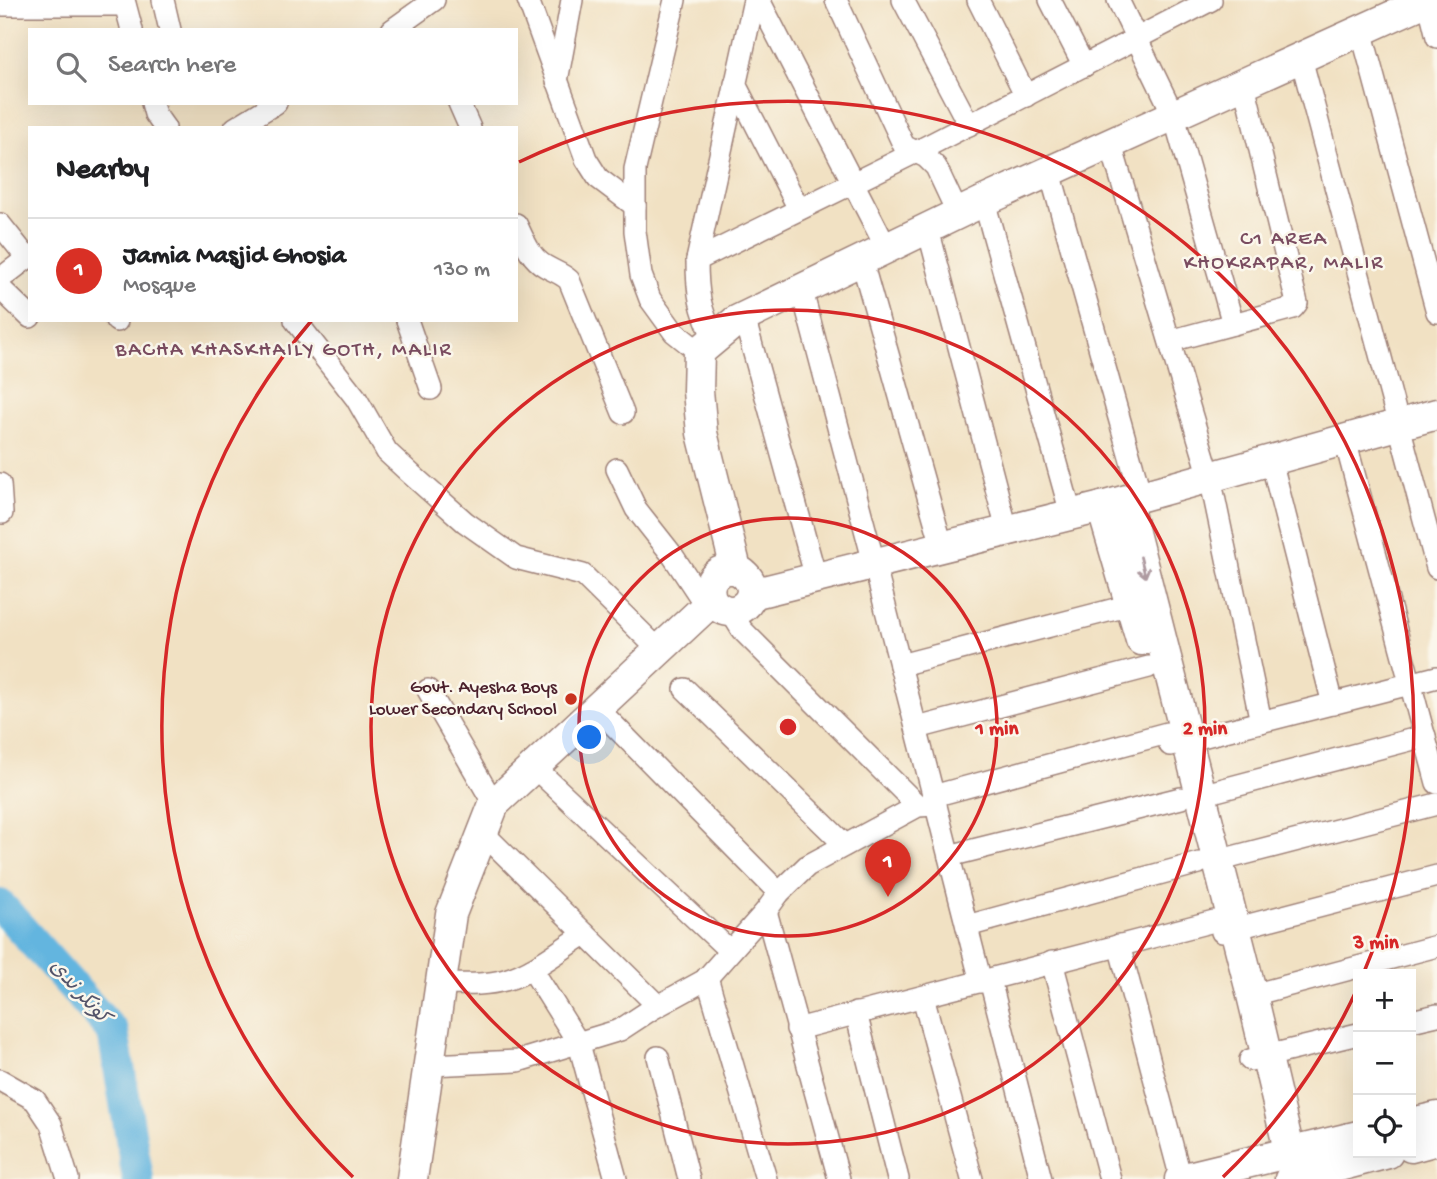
<!DOCTYPE html>
<html lang="en">
<head>
<meta charset="utf-8">
<style>
	body { margin:0; font-family:"Gochi Hand","Playpen Sans Arabic",sans-serif; background:#f2f2f2; color:#202124 }
	.controls { position:absolute; right:21px; bottom:21px; display:grid; overflow:hidden; border-radius:0px; box-shadow:0 7px 28px #0002 }
	.controls button { width:63px; height:63px; display:grid; place-items:center; padding:0; border:0; border-bottom:2px solid #e0e0e0; background:#fff; color:#202124; font:35px sans-serif }
	.you { position:absolute; left:590px; top:738px; width:24px; height:24px; margin:-18px; border:5px solid #fff; border-radius:50%; background:#1a73e8; box-shadow:0 0 0 10px #1a73e833 }
	.badge { display:grid; place-items:center; width:46px; height:46px; border-radius:50%; background:#d93025; color:#fff; font-size:23px; font-weight:700 }
	.pin { position:absolute; translate:-50% -58px; filter:drop-shadow(0 2px 4px #0008) }
	.pin::after { content:''; position:absolute; top:37px; width:24px; height:21px; background:inherit; clip-path:polygon(0 0,100% 0,50% 100%) }
	.list { margin:0; padding:0; list-style:none }
	h2 { display:flex; justify-content:space-between; align-items:center; height:91px; margin:0; padding:0 28px; font-size:30px }
	h2 small { font-size:23px; font-weight:400; color:#757577 }
	.list li { display:grid; grid-template-columns:46px 1fr auto; gap:21px; align-items:center; box-sizing:border-box; height:105px; padding:0 28px; border-top:2px solid #e0e0e0 }
	.list b { display:block; font-size:26px; white-space:nowrap }
	.list p { margin:0; font-size:23px; white-space:nowrap; color:#757577 }
	.list em { font-size:23px; font-style:normal; color:#757577 }
	.icon { flex:none; width:38px; height:38px; fill:none; stroke:currentColor; stroke-width:2; stroke-linecap:round; stroke-linejoin:round }
	.map { position:relative; flex:none; width:1437px; height:1179px; overflow:hidden }
	.search { position:absolute; background:#fff; box-shadow:0 7px 28px #0002; left:28px; top:28px; width:490px; height:77px; display:flex; align-items:center; gap:18px; box-sizing:border-box; padding:0 24px; border-radius:0px; color:#757577; font-size:26px }
	.panel { position:absolute; background:#fff; box-shadow:0 7px 28px #0002; left:28px; top:126px; width:490px; height:196px; border-radius:0px }
	.map>svg:first-child { display:block }
	.lines { fill:none; stroke-linecap:round; stroke-linejoin:round }
	.river { stroke:#64b5df; stroke-width:32 }
	.street-casing { stroke:#9e8077; stroke-width:24 }
	.secondary-casing { stroke:#9e8077; stroke-width:33 }
	.street { stroke:#fff; stroke-width:21 }
	.secondary { stroke:#fff; stroke-width:30 }
	.oneway { stroke:#ae9aa0 }
	.ring { fill:none; stroke:#d62828; stroke-width:3.5 }
	.poi-dot { fill:#c8321e; stroke:#fbf7ec; stroke-width:2.5 }
	.labels { text-anchor:middle; dominant-baseline:central; stroke-width:5; stroke-linejoin:round; paint-order:stroke }
	.poi-label { font-size:19px; fill:#4a1f2b; stroke:#fbf7ec; text-anchor:end }
	.neighbourhood-label { font-size:21px; letter-spacing:2px; fill:#7a4c60; stroke:#fbf7ec }
	.water-label { font-size:21px; font-style:italic; fill:#53546a; stroke:#fbf7ec }
	.centre { fill:#d62828; stroke:#fbf7ec; stroke-width:3.5 }
	.ring-label { font-size:21px; text-anchor:middle; font-weight:bold; fill:#d62828; stroke:#fbf7ec; stroke-width:5; stroke-linejoin:round; paint-order:stroke }
</style>
</head>
<body>
<div class="map">
<svg width="1437" height="1179" viewBox="0 0 1437 1179">
	<rect width="100%" height="100%" fill="#fbf7ec"/>
	<filter id="ink" filterUnits="userSpaceOnUse"><feTurbulence type="fractalNoise" baseFrequency=".0143" numOctaves="2"/><feDisplacementMap in="SourceGraphic" scale="14" xChannelSelector="R" yChannelSelector="G"/><feConvolveMatrix kernelMatrix="1 2 1 2 8 2 1 2 1" color-interpolation-filters="sRGB"/></filter>
	<filter id="wash" filterUnits="userSpaceOnUse"><feTurbulence type="fractalNoise" baseFrequency=".00686" numOctaves="4" result="noise"/><feDisplacementMap in="SourceGraphic" scale="28" xChannelSelector="R" yChannelSelector="G"/><feGaussianBlur stdDeviation="1.57" result="paint"/><feColorMatrix in="noise" values="0 0 0 0 0 0 0 0 0 0 0 0 0 0 0 0 0 1.4 0 .05"/><feComposite in="paint" operator="in"/></filter>
	<g filter="url(#wash)">
		<rect width="100%" height="100%" fill="#f1e1c3"/>
		<g class="lines">
			<polyline class="river" points="0,905 113,1032 138,1179"/>
		</g>
	</g>
	<g filter="url(#ink)">
		<g class="lines">
			<defs>
				<g id="street">
					<polyline points="124,0 132,30"/>
					<polyline points="163,0 170,30"/>
					<polyline points="528,0 586,159 598,178 635,206"/>
					<polyline points="675,0 635,169 635,231 641,275 650,299 674,332 699,352"/>
					<polyline points="759,0 887,249"/>
					<polyline points="836,0 904,146 926,157 936,167 958,214"/>
					<polyline points="903,0 969,125"/>
					<polyline points="978,0 1026,96"/>
					<polyline points="1050,0 1084,66"/>
					<polyline points="1118,0 1174,116 1233,324"/>
					<polyline points="1428,0 1437,37"/>
					<polyline points="0,5 125,5"/>
					<polyline points="392,30 434,0"/>
					<polyline points="1361,30 1437,312"/>
					<polyline points="1301,58 1437,568"/>
					<polyline points="557,81 572,0"/>
					<polyline points="735,84 799,209"/>
					<polyline points="152,103 155,114 165,128"/>
					<polyline points="459,103 470,128"/>
					<polyline points="235,128 276,103"/>
					<polyline points="1111,145 1210,477 1261,722"/>
					<polyline points="1050,172 1141,496"/>
					<polyline points="984,201 1071,514"/>
					<polyline points="0,224 27,258"/>
					<path d="M516,224C524,239 529,257 545,266C553,271 561,273 569,280L623,413"/>
					<polyline points="928,229 1007,530"/>
					<polyline points="697,260 914,153 1211,0"/>
					<polyline points="862,262 942,546"/>
					<polyline points="0,279 30,256"/>
					<polyline points="0,288 30,317"/>
					<polyline points="802,291 874,563 981,982"/>
					<polyline points="744,317 816,578"/>
					<polyline points="116,320 117,321"/>
					<polyline points="295,320 356,398 387,452 412,475 465,522 516,558 583,575 659,650"/>
					<polyline points="407,320 431,389"/>
					<path d="M714,339C700,308 697,295 697,260L754,0"/>
					<polyline points="1170,341 1293,308 1297,303 1244,84"/>
					<polyline points="1345,440 1437,783"/>
					<polyline points="1271,460 1333,704"/>
					<polyline points="617,469 636,509 673,556 706,606"/>
					<polyline points="0,484 2,513"/>
					<polyline points="731,612 742,630 918,806"/>
					<polyline points="900,665 1131,605"/>
					<polyline points="685,689 845,845"/>
					<polyline points="428,690 494,804"/>
					<polyline points="596,707 779,893"/>
					<polyline points="917,728 1149,667"/>
					<polyline points="1170,745 1437,677"/>
					<polyline points="533,766 730,951"/>
					<polyline points="1201,795 1425,736"/>
					<polyline points="933,796 1167,733"/>
					<polyline points="482,832 657,1005"/>
					<polyline points="949,856 1181,798"/>
					<polyline points="1217,861 1437,804"/>
					<polyline points="766,911 839,1179"/>
					<polyline points="967,926 1199,863"/>
					<polyline points="1222,932 1437,876"/>
					<polyline points="1119,945 1181,1179"/>
					<polyline points="1052,962 1110,1179"/>
					<polyline points="532,969 579,1044 616,1179"/>
					<polyline points="707,977 766,1179"/>
					<polyline points="990,980 1041,1179"/>
					<path d="M440,984C461,984 484,986 505,980C534,972 560,950 585,934"/>
					<polyline points="1252,995 1437,946"/>
					<polyline points="923,997 972,1179"/>
					<polyline points="856,1013 898,1179"/>
					<polyline points="1411,1021 1437,1015"/>
					<polyline points="797,1029 1214,921"/>
					<polyline points="658,1057 689,1179"/>
					<polyline points="1250,1060 1358,1034"/>
					<polyline points="430,1065 518,1061 620,1030 652,1009 705,980 766,911 779,893 807,866 918,806 936,805"/>
					<polyline points="0,1080 35,1100 51,1124 68,1179"/>
				</g>
				<g id="secondary">
					<polyline points="1126,501 1252,995 1296,1179"/>
					<polyline points="1102,507 1141,640"/>
					<path d="M736,569C716,567 704,582 712,601C737,630 773,588 736,569L702,433L698,391L699,352L736,321L984,201L1428,0"/>
					<polyline points="752,594 1102,507 1437,414"/>
					<polyline points="1411,1123 1437,1117"/>
					<polyline points="1411,1147 1437,1140"/>
					<polyline points="412,1179 451,914 494,804 712,601"/>
					<polyline points="1180,1179 1358,1136"/>
					<polyline points="1290,1179 1388,1153"/>
				</g>
			</defs>
			<use href="#street" class="street-casing"/>
			<use href="#secondary" class="secondary-casing"/>
			<use href="#street" class="street"/>
			<use href="#secondary" class="secondary"/>
		</g>
		<defs><path id="oneway-shaft" d="M-6 0H5M1.5-3L5.5 0L1.5 3" fill="none" stroke-width="1.6" stroke-linecap="round" stroke-linejoin="round" transform="scale(1.75)"/></defs>
		<use class="oneway" href="#oneway-shaft" transform="translate(1143 567) rotate(76)"/>
	</g>
	<g class="ring">
		<circle cx="788" cy="727" r="209"/>
		<circle cx="788" cy="727" r="417"/>
		<path d="M1358 987A626 626 0 0 1 1223 1177M353 1177A626 626 0 0 1 312 320M519 162A626 626 0 0 1 1364 972"/>
	</g>
	<circle class="poi-dot" cx="571" cy="699" r="7"/>
	<g class="labels">
		<g class="poi-label">
			<text x="557" y="688">Govt. Ayesha Boys<tspan x="557" dy="22">Lower Secondary School</tspan></text>
		</g>
		<g class="neighbourhood-label">
			<text x="1284" y="240">C1 AREA<tspan x="1284" dy="24">KHOKRAPAR, MALIR</tspan></text>
			<text x="284" y="351">BACHA KHASKHAILY GOTH, MALIR</text>
		</g>
		<g class="water-label">
			<text transform="translate(78 993) rotate(48)">کونکر ندی</text>
		</g>
	</g>
	<circle cx="788" cy="727" r="10" class="centre"/>
	<g class="ring-label">
		<text x="997" y="734">1 min</text>
		<text x="1205" y="734">2 min</text>
		<text x="1376" y="948">3 min</text>
	</g>
</svg>
<div class="controls">
<button>+</button>
<button>−</button>
<button><svg class="icon" aria-label="locate" viewBox="0 0 24 24"><circle cx="12" cy="12" r="6"/><path d="M12 2v4M12 18v4M2 12h4M18 12h4"/></svg></button>
</div>
<div class="you"></div>
<div class="pin badge" style="left:888px;top:897px">1</div>
<div class="search"><svg class="icon" aria-label="search" viewBox="0 0 24 24"><circle cx="10" cy="10" r="6"/><path d="M15 15l6 6"/></svg>Search here</div>
<section class="panel">
<h2>Nearby<small></small></h2>
<ul class="list">
<li><span class="badge">1</span><div><b>Jamia Masjid Ghosia</b><p>Mosque</p></div><em>130 m</em></li>
</ul>
</section>
</div>
</body>
</html>
